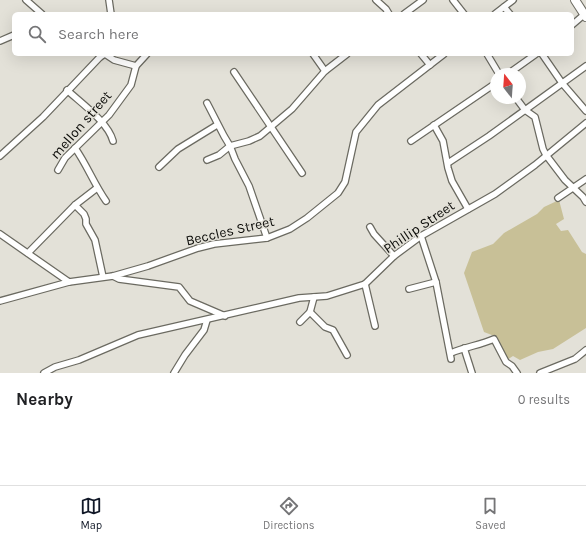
<!DOCTYPE html>
<html lang="en">
<head>
<meta charset="utf-8">
<style>
	body { margin:0; font-family:Karla,sans-serif; background:#f6f6f6; color:#202124 }
	.compass { position:absolute; left:490px; top:68px; width:36px; height:36px; border-radius:50%; background:#fff; box-shadow:0 4px 16px #0002; rotate:343deg }
	.list { margin:0; padding:0; list-style:none }
	h2 { display:flex; justify-content:space-between; align-items:center; height:52px; margin:0; padding:0 16px; font-size:17px }
	h2 small { font-size:13px; font-weight:400; color:#757577 }
	.icon { flex:none; width:22px; height:22px; fill:none; stroke:currentColor; stroke-width:2; stroke-linecap:round; stroke-linejoin:round }
	.map { position:relative; flex:none; width:586px; height:373px; overflow:hidden }
	.search { position:absolute; background:#fff; box-shadow:0 4px 16px #0002; left:12px; right:12px; top:12px; height:44px; display:flex; align-items:center; gap:10px; box-sizing:border-box; padding:0 14px; border-radius:6px; color:#757577; font-size:15px }
	.sheet { height:112px; background:#fff }
	nav { display:flex; justify-content:space-around; align-items:center; box-sizing:border-box; height:56px; border-top:1px solid #e0e0e0; background:#fff; font-size:11px; color:#757577 }
	nav a { display:grid; justify-items:center; gap:2px }
	nav .on { color:#111827 }
	.map>svg:first-child { display:block }
	.green { fill:#c8c097 }
	.lines { fill:none; stroke-linecap:round; stroke-linejoin:round }
	.minor-casing { stroke:#6b6a61; stroke-width:8 }
	.secondary-casing { stroke:#6b6a61; stroke-width:10 }
	.minor { stroke:#fff; stroke-width:5.5 }
	.secondary { stroke:#fff; stroke-width:8 }
	.labels { text-anchor:middle; dominant-baseline:central; stroke-width:3; stroke-linejoin:round; paint-order:stroke }
	.street-label { font-size:14px; fill:#0c0c09; stroke:#e3e1d8 }
</style>
</head>
<body>
<div class="map">
<svg width="586" height="373" viewBox="0 0 586 373">
	<rect width="100%" height="100%" fill="#e3e1d8"/>
	<polygon class="green" points="559,200 564,219 556,224 561,231 568,230 582,252 586,254 586,328 553,349 538,352 520,360 513,356 507,360 497,337 484,332 464,273 472,252 493,244 504,233 537,214 544,207"/>
	<g class="lines">
		<defs>
			<g id="minor">
				<polyline points="26,0 42,14"/>
				<polyline points="109,0 111,14"/>
				<polyline points="376,0 386,9 389,14"/>
				<polyline points="453,0 464,14"/>
				<polyline points="504,7 510,14"/>
				<polyline points="404,14 423,0"/>
				<polyline points="495,14 513,0"/>
				<polyline points="572,25 586,13"/>
				<polyline points="0,41 14,35"/>
				<polyline points="313,54 325,71"/>
				<polyline points="421,54 430,65"/>
				<polyline points="487,54 499,74"/>
				<polyline points="542,54 562,83 586,111"/>
				<polyline points="100,57 105,54 114,60 136,66"/>
				<polyline points="234,72 302,173"/>
				<polyline points="508,74 536,54"/>
				<path d="M67,90C81,103 108,122 113,141"/>
				<polyline points="516,98 525,110 535,117 543,149 546,155 565,180 583,197 586,202"/>
				<polyline points="207,103 224,136 230,146 235,159 249,186 267,238"/>
				<polyline points="434,125 443,141 448,168 452,181 468,209"/>
				<polyline points="411,141 496,83"/>
				<path d="M75,148C87,165 94,184 106,201"/>
				<polyline points="0,156 43,117 100,57 100,54"/>
				<polyline points="207,160 219,155 230,146 249,141 260,136 292,109 325,71 347,54"/>
				<polyline points="448,163 489,136 586,66"/>
				<polyline points="159,167 178,149 217,125"/>
				<polyline points="58,170 65,158 109,115 131,85 136,66 147,54"/>
				<polyline points="558,198 586,179"/>
				<polyline points="75,205 84,214 86,219 86,224 95,240 103,277"/>
				<polyline points="370,227 374,234 394,256"/>
				<polyline points="0,234 69,282 113,276 148,266 198,248 214,244 267,238 290,229 307,218 338,193 345,182 356,132 378,105 444,54"/>
				<polyline points="421,236 436,282 451,359"/>
				<polyline points="28,253 75,205 97,188"/>
				<polyline points="113,276 119,279 179,287 190,301 225,316"/>
				<polyline points="365,284 375,326"/>
				<polyline points="409,289 436,282"/>
				<polyline points="0,301 69,282"/>
				<polyline points="310,312 325,327 333,330 347,355"/>
				<polyline points="300,322 310,312 314,297"/>
				<polyline points="464,348 472,373"/>
				<path d="M451,353C465,347 480,345 494,339L506,362L512,366L517,373"/>
				<polyline points="44,373 55,367 79,360 138,335 299,298 327,296 365,284 394,256 421,236 495,194 535,165 586,123"/>
				<polyline points="174,373 185,355 204,330 207,320"/>
				<polyline points="540,373 575,359 586,350"/>
			</g>
			<polyline id="secondary" points="575,0 586,17"/>
		</defs>
		<use href="#minor" class="minor-casing"/>
		<use href="#secondary" class="secondary-casing"/>
		<use href="#minor" class="minor"/>
		<use href="#secondary" class="secondary"/>
	</g>
	<g class="labels">
		<g class="street-label">
			<text transform="translate(81 125) rotate(-49)">mellon street</text>
			<text transform="translate(419 227) rotate(-34)">Phillip Street</text>
			<text transform="translate(230 231) rotate(-13)">Beccles Street</text>
		</g>
	</g>
</svg>
<svg class="compass" viewBox="-18 -18 36 36"><path d="M0-13l5 13h-10z" fill="#e53935"/><path d="M0 13l5-13h-10z" fill="#757577"/></svg>
<div class="search"><svg class="icon" aria-label="search" viewBox="0 0 24 24"><circle cx="10" cy="10" r="6"/><path d="M15 15l6 6"/></svg>Search here</div>
</div>
<section class="sheet">
<h2>Nearby<small>0 results</small></h2>
<ul class="list">
</ul>
</section>
<nav>
<a class="on"><svg class="icon" aria-label="map" viewBox="0 0 24 24"><path d="M3 6l6-2 6 2 6-2v14l-6 2-6-2-6 2zM9 4v14M15 6v14"/></svg>Map</a>
<a><svg class="icon" aria-label="directions" viewBox="0 0 24 24"><path d="M12 3l9 9-9 9-9-9zM9 14v-3h6M13 9l2 2-2 2"/></svg>Directions</a>
<a><svg class="icon" aria-label="saved" viewBox="0 0 24 24"><path d="M7 4h10v16l-5-4-5 4z"/></svg>Saved</a>
</nav>
</body>
</html>
